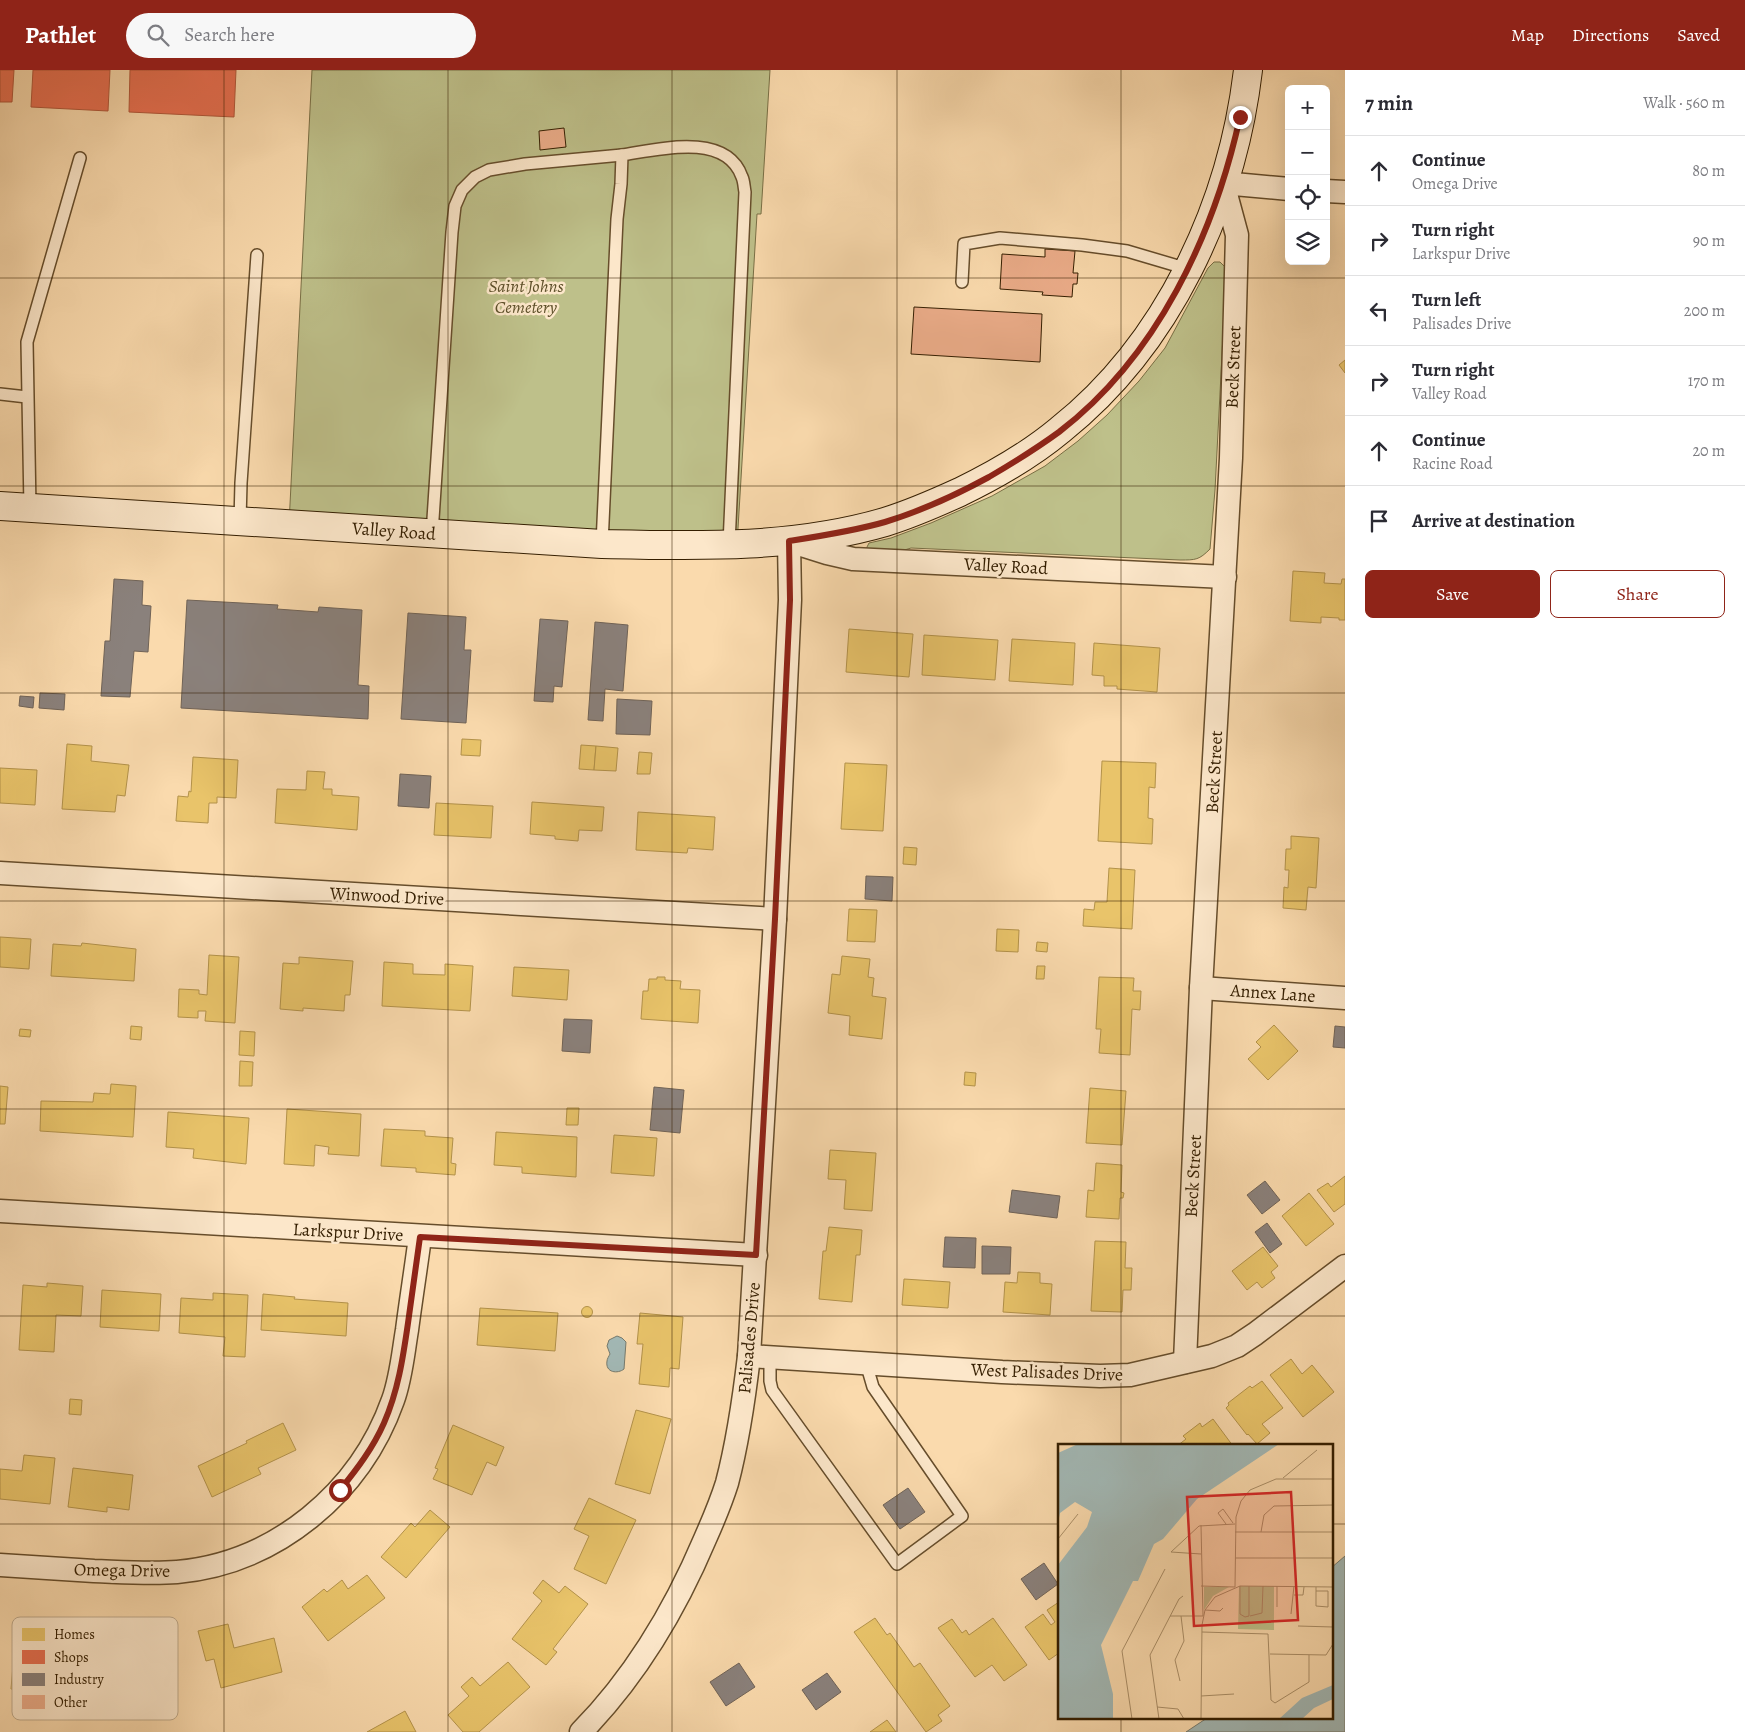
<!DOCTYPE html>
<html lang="en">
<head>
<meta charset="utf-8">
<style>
	body { margin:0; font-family:Alegreya,serif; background:#f7f7f7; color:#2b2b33 }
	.controls { position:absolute; right:15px; top:15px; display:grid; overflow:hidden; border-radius:8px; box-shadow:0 5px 20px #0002 }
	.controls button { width:45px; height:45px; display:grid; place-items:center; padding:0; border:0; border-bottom:1px solid #e1e1e2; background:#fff; color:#2b2b33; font:25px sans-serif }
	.stop { position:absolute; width:15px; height:15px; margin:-11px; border:4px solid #8f2418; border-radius:50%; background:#fff }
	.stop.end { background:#8f2418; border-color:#fff; box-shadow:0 1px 5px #0008 }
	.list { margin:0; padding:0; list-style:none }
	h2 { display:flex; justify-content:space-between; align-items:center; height:65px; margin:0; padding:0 20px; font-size:21px }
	h2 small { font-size:16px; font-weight:400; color:#7c7c81 }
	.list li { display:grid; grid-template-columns:32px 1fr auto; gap:15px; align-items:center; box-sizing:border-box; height:70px; padding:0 20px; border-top:1px solid #e1e1e2 }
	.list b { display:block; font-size:19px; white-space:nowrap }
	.list p { margin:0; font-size:16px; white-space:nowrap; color:#7c7c81 }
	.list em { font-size:16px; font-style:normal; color:#7c7c81 }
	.actions { display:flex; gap:10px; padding:15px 20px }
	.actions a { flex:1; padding:11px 0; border:1px solid #8f2418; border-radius:8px; text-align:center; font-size:18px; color:#8f2418 }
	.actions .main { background:#8f2418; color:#fff }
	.icon { flex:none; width:28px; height:28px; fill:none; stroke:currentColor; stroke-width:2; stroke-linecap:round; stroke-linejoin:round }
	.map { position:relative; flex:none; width:1345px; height:1662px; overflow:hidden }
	header { display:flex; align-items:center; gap:30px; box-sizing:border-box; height:70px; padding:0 25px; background:#8f2418; color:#fff }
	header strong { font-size:24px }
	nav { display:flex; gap:28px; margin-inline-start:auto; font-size:18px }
	.search { width:350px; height:45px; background:#f7f7f7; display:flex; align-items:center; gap:12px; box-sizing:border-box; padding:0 18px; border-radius:28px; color:#7c7c81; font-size:19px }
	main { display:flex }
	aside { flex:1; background:#fff }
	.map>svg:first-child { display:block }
	.green { fill:#bec08a; stroke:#796f45 }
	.water { fill:#a2b8b5; stroke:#767a6d }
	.homes { fill:#e9c46a; stroke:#b3924a }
	.shops { fill:#e76f51; stroke:#b15739 }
	.industry { fill:#8a817c; stroke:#706357 }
	.building { fill:#ecad8a; stroke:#341e00 }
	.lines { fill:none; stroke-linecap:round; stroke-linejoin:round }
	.lane-casing { stroke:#664d2b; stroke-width:14 }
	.street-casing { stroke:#664d2b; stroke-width:25 }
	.secondary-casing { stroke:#341e00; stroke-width:30 }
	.lane { stroke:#fce7ca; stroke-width:11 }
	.street { stroke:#fce7ca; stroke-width:22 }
	.secondary { stroke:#fce7ca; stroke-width:28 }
	.route { stroke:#8f2418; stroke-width:6 }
	.grid { fill:none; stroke:#341e00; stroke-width:1; stroke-opacity:0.55 }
	.labels { text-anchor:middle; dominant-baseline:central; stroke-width:5; stroke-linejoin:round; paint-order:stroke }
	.park-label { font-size:18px; font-style:italic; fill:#5d4f29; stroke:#fce7ca }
	.street-label { font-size:18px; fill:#341e00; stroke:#fce7ca }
	.inset-road { fill:none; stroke:#ab8f68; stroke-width:1 }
	.view { fill:#d62828; fill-opacity:0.15; stroke:#d62828; stroke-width:2.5 }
	.inset-edge { fill:none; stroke:#341e00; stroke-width:2.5 }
	.key { fill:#fce7ca; stroke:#c0ab8d; stroke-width:1 }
	.key-label { font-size:14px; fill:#341e00 }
</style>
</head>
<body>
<header>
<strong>Pathlet</strong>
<div class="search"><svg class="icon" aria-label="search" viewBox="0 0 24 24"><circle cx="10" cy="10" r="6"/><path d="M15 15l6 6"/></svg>Search here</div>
<nav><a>Map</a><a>Directions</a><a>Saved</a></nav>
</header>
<main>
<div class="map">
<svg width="1345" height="1662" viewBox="0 0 1345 1662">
	<rect width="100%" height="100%" fill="#fadaad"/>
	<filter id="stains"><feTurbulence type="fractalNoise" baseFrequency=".004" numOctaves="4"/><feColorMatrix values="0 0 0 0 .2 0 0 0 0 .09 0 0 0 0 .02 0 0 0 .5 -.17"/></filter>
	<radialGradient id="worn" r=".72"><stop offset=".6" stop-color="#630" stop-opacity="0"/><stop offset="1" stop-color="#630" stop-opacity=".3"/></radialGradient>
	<g class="green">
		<polygon points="312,0 770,0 761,144 757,144 737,475 289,454"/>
		<path d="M1214,192H1220L1225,197L1226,207L1215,420L1210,479C1199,490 1196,490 1180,490L911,478L898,482L866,479L869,473L891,468L931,453L992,426L1045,396L1078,371L1107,345L1139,311L1165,278L1208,198Z"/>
	</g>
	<g class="water">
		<path d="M617,1266L622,1268L626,1272L624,1299C618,1304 605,1303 607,1291C607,1289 609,1286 610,1284L607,1276L609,1270Z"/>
		<polygon points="1345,1486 1345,1662 1186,1662 1207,1648 1331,1648 1331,1498"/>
	</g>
	<g class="homes">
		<polygon points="1345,290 1345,303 1339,295"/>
		<polygon points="1293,501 1325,503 1324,513 1341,514 1342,509 1345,509 1345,550 1339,550 1339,548 1321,547 1321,553 1290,551"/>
		<polygon points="849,559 913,564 909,607 846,602"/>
		<polygon points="924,565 998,570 995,610 922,605"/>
		<polygon points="1012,569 1075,573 1073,615 1009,611"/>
		<polygon points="1094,573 1160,578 1157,622 1117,619 1117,616 1104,616 1104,606 1092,605"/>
		<polygon points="462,669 481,670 480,686 461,685"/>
		<polygon points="67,674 92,676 91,691 129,695 125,726 117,725 115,742 62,739"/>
		<polygon points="581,675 596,676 594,700 579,699"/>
		<polygon points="596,676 618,678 616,701 594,700"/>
		<polygon points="639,682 652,683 650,704 637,704"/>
		<polygon points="193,687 238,690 236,728 217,727 217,733 209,733 208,753 176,751 178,726 188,727 189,721 191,722"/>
		<polygon points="1102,691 1156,693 1155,718 1149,717 1148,748 1153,749 1152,774 1098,771"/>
		<polygon points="845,693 887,695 883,761 841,759"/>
		<polygon points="0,698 37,700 35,735 0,733"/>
		<polygon points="307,701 325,702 323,719 332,719 332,725 359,727 357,760 275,753 277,719 306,720"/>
		<polygon points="532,732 604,737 602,761 579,760 578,771 555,769 555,766 530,764"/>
		<polygon points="436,733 493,736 491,768 434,765"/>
		<polygon points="638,742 715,747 713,780 688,778 687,783 636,780"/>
		<polygon points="1291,766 1319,768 1316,818 1308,817 1306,840 1283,838 1284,817 1288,818 1289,800 1285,800 1286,779 1291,779"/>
		<polygon points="904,777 917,778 916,795 903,794"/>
		<polygon points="1109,798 1135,800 1132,859 1083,856 1084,839 1094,840 1095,832 1107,832"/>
		<polygon points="849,839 877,840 875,872 847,871"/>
		<polygon points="997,859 1019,860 1018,882 996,881"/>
		<polygon points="0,867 31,869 29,899 0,897"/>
		<polygon points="1037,872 1048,873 1047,882 1036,881"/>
		<polygon points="82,873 136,879 134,911 51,906 53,874 81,876"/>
		<polygon points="209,885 239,887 235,953 205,951 206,941 198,941 198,948 178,947 179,919 199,920 199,924 207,925"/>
		<polygon points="842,886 870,889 868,907 874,908 872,926 886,928 882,969 849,965 850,946 828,943 832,904 840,905"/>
		<polygon points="299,887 353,891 350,925 345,925 344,941 303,938 303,941 280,939 283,893 299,894"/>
		<polygon points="384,892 413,894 413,904 445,905 445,894 473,896 470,941 382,936"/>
		<polygon points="1037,896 1045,896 1044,909 1036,909"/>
		<polygon points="514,897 569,900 567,930 512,926"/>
		<polygon points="657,907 665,907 665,910 681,911 680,919 700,920 698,953 641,949 643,921 648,921 649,909 657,909"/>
		<polygon points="1099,907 1134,908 1133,921 1141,921 1140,940 1132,939 1130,985 1099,983 1101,959 1096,959"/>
		<polygon points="1274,955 1298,981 1268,1010 1248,989 1261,977 1256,972"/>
		<polygon points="131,956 142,957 141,970 130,969"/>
		<polygon points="20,959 31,960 30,967 19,966"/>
		<polygon points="240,961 255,962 254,986 239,985"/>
		<polygon points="240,991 253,992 252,1016 239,1016"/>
		<polygon points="965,1002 976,1003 975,1016 964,1015"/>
		<polygon points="111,1014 136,1016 133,1067 40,1061 41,1031 93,1032 94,1023 110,1024"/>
		<polygon points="0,1016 8,1017 5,1054 0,1054"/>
		<polygon points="1090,1018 1126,1021 1122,1075 1086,1073"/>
		<polygon points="567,1038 579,1038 578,1055 566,1055"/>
		<polygon points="287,1039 361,1044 359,1086 328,1084 329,1077 315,1075 314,1096 284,1094"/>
		<polygon points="168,1042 249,1048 246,1094 193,1088 194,1079 166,1077"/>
		<polygon points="384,1059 425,1061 425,1066 453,1068 451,1093 456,1094 455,1105 416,1102 416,1098 381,1096"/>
		<polygon points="496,1062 577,1067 576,1107 522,1103 522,1097 494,1095"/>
		<polygon points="614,1065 657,1068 654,1106 611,1103"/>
		<polygon points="830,1080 876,1083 872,1141 844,1139 846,1110 828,1109"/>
		<polygon points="1096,1093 1122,1095 1121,1122 1124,1123 1123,1128 1120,1128 1119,1149 1086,1147 1088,1120 1094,1121"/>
		<polygon points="1345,1106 1345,1134 1334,1142 1317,1120 1328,1113 1331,1117"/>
		<polygon points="1309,1123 1334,1154 1306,1176 1282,1146"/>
		<polygon points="829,1157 862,1160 860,1185 856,1185 852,1232 819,1229 823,1181 826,1181"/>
		<polygon points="1095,1171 1126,1172 1125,1198 1132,1198 1131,1220 1123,1220 1122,1242 1091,1241"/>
		<polygon points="1263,1177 1278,1196 1271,1202 1275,1208 1262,1218 1257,1212 1247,1220 1232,1201"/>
		<polygon points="1018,1202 1040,1203 1040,1213 1052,1214 1050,1245 1003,1242 1005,1212 1017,1213"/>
		<polygon points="904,1209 950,1212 948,1238 902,1235"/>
		<polygon points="47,1213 83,1216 81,1246 56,1245 54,1282 19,1280 23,1215 47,1217"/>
		<polygon points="102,1220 161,1224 159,1261 100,1257"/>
		<polygon points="213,1223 248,1225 245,1287 223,1286 225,1267 179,1263 181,1228 213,1230"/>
		<polygon points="263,1224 295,1227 294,1229 348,1233 346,1266 261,1260"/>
		<circle cx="587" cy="1242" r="5.5"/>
		<polygon points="480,1238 558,1243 555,1281 477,1275"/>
		<polygon points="640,1243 683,1247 679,1299 670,1298 669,1317 639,1314 643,1274 637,1274"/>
		<polygon points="1291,1289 1302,1304 1312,1295 1334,1322 1303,1347 1270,1305"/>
		<polygon points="1262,1311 1283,1338 1262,1354 1270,1363 1257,1374 1248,1364 1247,1365 1226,1338 1229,1335 1228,1333 1250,1316 1252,1318"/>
		<polygon points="70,1329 82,1330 81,1345 69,1344"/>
		<polygon points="636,1340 671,1349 650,1424 615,1414"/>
		<polygon points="1213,1349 1233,1376 1177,1376 1186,1369 1183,1366 1200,1353 1202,1357"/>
		<polygon points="283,1353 296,1380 258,1398 261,1404 212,1427 198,1396 247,1373 246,1371"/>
		<polygon points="453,1355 504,1377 496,1396 487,1392 472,1425 433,1409 438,1399 435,1398"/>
		<polygon points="24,1385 55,1388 50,1434 0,1429 0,1399 22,1401"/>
		<polygon points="73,1398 133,1405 129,1440 107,1437 107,1442 68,1437"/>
		<polygon points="589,1428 636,1450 606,1514 574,1499 589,1466 574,1459"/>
		<polygon points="430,1440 450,1457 406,1508 381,1487 411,1453 415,1457"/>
		<polygon points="367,1505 385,1528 328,1571 302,1537 324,1519 327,1522 342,1510 348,1519"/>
		<polygon points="543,1510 559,1523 565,1516 588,1534 553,1579 557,1582 546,1595 512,1569 542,1531 533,1523"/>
		<polygon points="1059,1532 1059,1583 1049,1590 1025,1557 1043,1544 1051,1555 1055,1552 1047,1540"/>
		<polygon points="875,1548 887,1565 890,1563 914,1597 920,1593 950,1636 938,1645 942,1651 926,1662 854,1562"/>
		<polygon points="993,1548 1027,1595 1004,1611 992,1595 975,1607 938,1558 952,1549 962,1563 966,1560 969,1565"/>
		<polygon points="228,1554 234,1578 274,1568 282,1602 221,1618 214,1589 206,1591 198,1561"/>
		<polygon points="56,1564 83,1566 79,1621 41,1618 41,1621 11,1619 14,1583 54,1588"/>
		<polygon points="508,1592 530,1617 479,1662 463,1662 448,1645 469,1626 461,1617 472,1607 480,1616"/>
		<polygon points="405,1641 416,1662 367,1662"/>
		<polygon points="887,1650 896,1662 870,1662"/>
	</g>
	<g class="shops">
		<polygon points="0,0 14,0 12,32 0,32"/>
		<polygon points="33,0 110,0 108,41 31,37"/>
		<polygon points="130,0 236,0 234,47 129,42"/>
	</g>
	<g class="industry">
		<polygon points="114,509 143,511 142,535 151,536 148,582 134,581 130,627 101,626 105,571 110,571"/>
		<polygon points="187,530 278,535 277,539 318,542 319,537 362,540 358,615 369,616 368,649 181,638"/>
		<polygon points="408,543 466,547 464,580 471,580 466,653 401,649"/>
		<polygon points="540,549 568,551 562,617 554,616 553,632 534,631"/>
		<polygon points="595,552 628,555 623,621 605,619 603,651 588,650"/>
		<polygon points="40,623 65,624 64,640 39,638"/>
		<polygon points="20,626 34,627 33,638 19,636"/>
		<polygon points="617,629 652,631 650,665 616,664"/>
		<polygon points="400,704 431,706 429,738 398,736"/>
		<polygon points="866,806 893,807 892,831 865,829"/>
		<polygon points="564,949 592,950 590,983 562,981"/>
		<polygon points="1335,956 1345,957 1345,978 1333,977"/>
		<polygon points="654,1017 684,1020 680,1063 650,1060"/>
		<polygon points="1265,1111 1280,1130 1262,1144 1247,1125"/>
		<polygon points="1012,1120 1060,1126 1057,1148 1009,1142"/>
		<polygon points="1267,1153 1282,1174 1270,1183 1255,1162"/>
		<polygon points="945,1167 976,1168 975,1198 943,1197"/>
		<polygon points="982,1176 1011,1177 1010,1204 982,1204"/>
		<polygon points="908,1418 925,1442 900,1459 883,1435"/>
		<polygon points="1044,1493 1058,1514 1036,1530 1021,1509"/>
		<polygon points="739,1593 755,1617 726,1636 710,1612"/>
		<polygon points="827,1603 841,1622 816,1640 802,1620"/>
	</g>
	<g class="building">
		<polygon points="564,58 566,77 540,80 539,61"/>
		<polygon points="1045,179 1075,181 1073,203 1078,203 1077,214 1073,214 1072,227 1042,225 1043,222 1000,219 1002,184 1045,187"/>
		<polygon points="914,237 1042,244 1040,292 911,284"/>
	</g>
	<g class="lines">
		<defs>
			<g id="lane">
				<polyline points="962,212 964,174 1000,168 1082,175 1127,181 1188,199"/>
				<polyline points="0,324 27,327"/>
				<polyline points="30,438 27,272 80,88"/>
				<polyline points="240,451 241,413 257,185"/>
				<polyline points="432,464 452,162 455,136 462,120 475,107 489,100 525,94 622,85"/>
				<path d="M602,474L617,149L621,114L622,85C656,80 726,61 742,107C744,111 744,117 745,122L729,474"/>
				<polyline points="770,1287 770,1311 772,1320 897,1494 962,1446 873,1317 866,1293"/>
			</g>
			<g id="street">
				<polyline points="1326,121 1345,122"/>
				<polyline points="0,803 775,849"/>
				<polyline points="1201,918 1345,928"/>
				<polyline points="0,1141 756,1185"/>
				<polyline points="749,1286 1002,1302 1100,1306 1130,1305 1212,1286 1237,1276 1255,1264 1345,1196"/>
				<polyline points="1185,1292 1201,918 1231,388 1237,165 1223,113 1289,119"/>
				<path d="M0,1495C31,1497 63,1499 94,1501C122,1502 150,1504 177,1502C276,1493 360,1423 393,1330C401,1308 403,1284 407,1260C411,1229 416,1198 420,1167"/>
				<path d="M581,1662C635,1607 675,1540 705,1469C713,1451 721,1432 727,1413C738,1371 744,1329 749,1286L775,849L790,530L789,471L827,483L853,489L1225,507"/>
			</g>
			<path id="secondary" d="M0,436L602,474C698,476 792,479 885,452C911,444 936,433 960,422C995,405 1030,385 1060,360C1168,274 1232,136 1248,0"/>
		</defs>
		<use href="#lane" class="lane-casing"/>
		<use href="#street" class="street-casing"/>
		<use href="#secondary" class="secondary-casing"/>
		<use href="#lane" class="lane"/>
		<use href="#street" class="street"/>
		<use href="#secondary" class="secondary"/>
	</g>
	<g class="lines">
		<path class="route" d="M340,1420C357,1399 373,1378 384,1353C398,1321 403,1288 408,1253C412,1224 416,1196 420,1167L756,1185L775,849L790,530L789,471C821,466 854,461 885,452C921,441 956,425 989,407C1013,393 1037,378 1059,362C1157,287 1214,165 1240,47"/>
	</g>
	<path class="grid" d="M224,0V1662M448,0V1662M672,0V1662M897,0V1662M1121,0V1376M0,208H1345M0,416H1345M0,623H1345M0,831H1345M0,1039H1345M0,1246H1345M0,1454H1059M1331,1454H1345M1121,1648V1662"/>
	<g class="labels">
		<g class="park-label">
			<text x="526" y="216">Saint Johns<tspan x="526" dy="21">Cemetery</tspan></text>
		</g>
		<g class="street-label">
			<text transform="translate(1233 297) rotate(-88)">Beck Street</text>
			<text transform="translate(394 461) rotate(4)">Valley Road</text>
			<text transform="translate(1006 496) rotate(3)">Valley Road</text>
			<text transform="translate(1214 702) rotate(-87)">Beck Street</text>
			<text transform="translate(387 826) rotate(3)">Winwood Drive</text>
			<text transform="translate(1273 923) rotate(4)">Annex Lane</text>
			<text transform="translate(1193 1106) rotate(-87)">Beck Street</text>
			<text transform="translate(348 1162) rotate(3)">Larkspur Drive</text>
			<text transform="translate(749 1268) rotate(-85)">Palisades Drive</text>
			<text transform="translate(1047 1302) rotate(2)">West Palisades Drive</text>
			<text transform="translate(122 1500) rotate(1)">Omega Drive</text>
		</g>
	</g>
	<g transform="translate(1058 1374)">
		<rect width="275" height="275" fill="#fadaad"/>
		<path d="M181,142H216V186L180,185ZM146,143H171L155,152L146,166Z" fill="#bec08a"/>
		<path d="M20,0H221L139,55L105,95L96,100L80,137H75L43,201L55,250V275H0V121L29,83L34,68L17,58L2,69L0,79V9ZM275,241V255L256,264L244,275H221L244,254Z" fill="#a2b8b5"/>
		<path class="inset-road" d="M225,34L259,6M168,80L160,69L165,65L175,79M177,88H275M203,88L206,71L216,62L275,61M0,95L20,70M143,110L113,108L141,82L177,80M177,114H275M143,142L177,143L178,73L183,57L192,46L218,35H275M182,142V170L187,173L191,172V142M258,143V147H270V163L258,162V147M236,151H245L246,143M219,163V142M147,166L162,167L165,164M233,170L236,142M112,172H145L143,81M192,172L204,169L205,142M240,182L275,183M144,188L210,190L213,256L217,259L251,238V211M212,210L268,211L275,200M122,237L117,216L126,197L123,172M143,252L176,250M99,263L120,265L126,275M74,275L64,207L107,125M101,275L92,211L121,155L125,152M143,275L144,181L147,166L157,153L182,142L275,143"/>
		<path class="view" d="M233,48L240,176L136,182L129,53Z"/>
		<rect width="275" height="275" class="inset-edge"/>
	</g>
	<rect x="12" y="1547" width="166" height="103" rx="8" class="key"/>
	<rect x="22" y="1558" width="23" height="13" fill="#e9c46a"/>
	<rect x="22" y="1580" width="23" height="14" fill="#e76f51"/>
	<rect x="22" y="1603" width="23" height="13" fill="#8a817c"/>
	<rect x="22" y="1625" width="23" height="14" fill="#ecad8a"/>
	<g class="key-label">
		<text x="54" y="1569">Homes</text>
		<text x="54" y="1592">Shops</text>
		<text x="54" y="1614">Industry</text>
		<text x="54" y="1637">Other</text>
	</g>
	<rect width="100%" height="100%" filter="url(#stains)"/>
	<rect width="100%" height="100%" fill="url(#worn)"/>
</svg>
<div class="controls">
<button>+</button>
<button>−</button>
<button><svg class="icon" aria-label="locate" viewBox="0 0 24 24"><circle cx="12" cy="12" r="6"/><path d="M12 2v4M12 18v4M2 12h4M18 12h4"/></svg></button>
<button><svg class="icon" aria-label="layers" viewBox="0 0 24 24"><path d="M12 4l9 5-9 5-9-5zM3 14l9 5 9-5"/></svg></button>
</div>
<div class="stop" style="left:340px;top:1420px"></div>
<div class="stop end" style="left:1240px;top:47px"></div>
</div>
<aside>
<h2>7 min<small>Walk · 560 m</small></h2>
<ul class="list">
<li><svg class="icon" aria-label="ahead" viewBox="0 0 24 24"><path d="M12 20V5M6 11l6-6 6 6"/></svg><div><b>Continue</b><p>Omega Drive</p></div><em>80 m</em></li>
<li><svg class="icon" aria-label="right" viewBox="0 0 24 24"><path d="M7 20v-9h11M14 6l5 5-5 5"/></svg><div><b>Turn right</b><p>Larkspur Drive</p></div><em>90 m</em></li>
<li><svg class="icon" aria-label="left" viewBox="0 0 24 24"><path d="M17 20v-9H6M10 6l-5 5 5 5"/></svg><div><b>Turn left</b><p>Palisades Drive</p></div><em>200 m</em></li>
<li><svg class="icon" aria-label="right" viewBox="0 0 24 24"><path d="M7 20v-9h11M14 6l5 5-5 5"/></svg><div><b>Turn right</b><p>Valley Road</p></div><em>170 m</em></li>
<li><svg class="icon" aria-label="ahead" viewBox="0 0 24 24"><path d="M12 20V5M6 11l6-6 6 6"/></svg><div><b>Continue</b><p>Racine Road</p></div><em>20 m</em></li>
<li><svg class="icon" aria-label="arrive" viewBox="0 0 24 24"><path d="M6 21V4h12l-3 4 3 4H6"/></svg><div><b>Arrive at destination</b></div></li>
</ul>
<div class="actions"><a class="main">Save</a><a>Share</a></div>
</aside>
</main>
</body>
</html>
